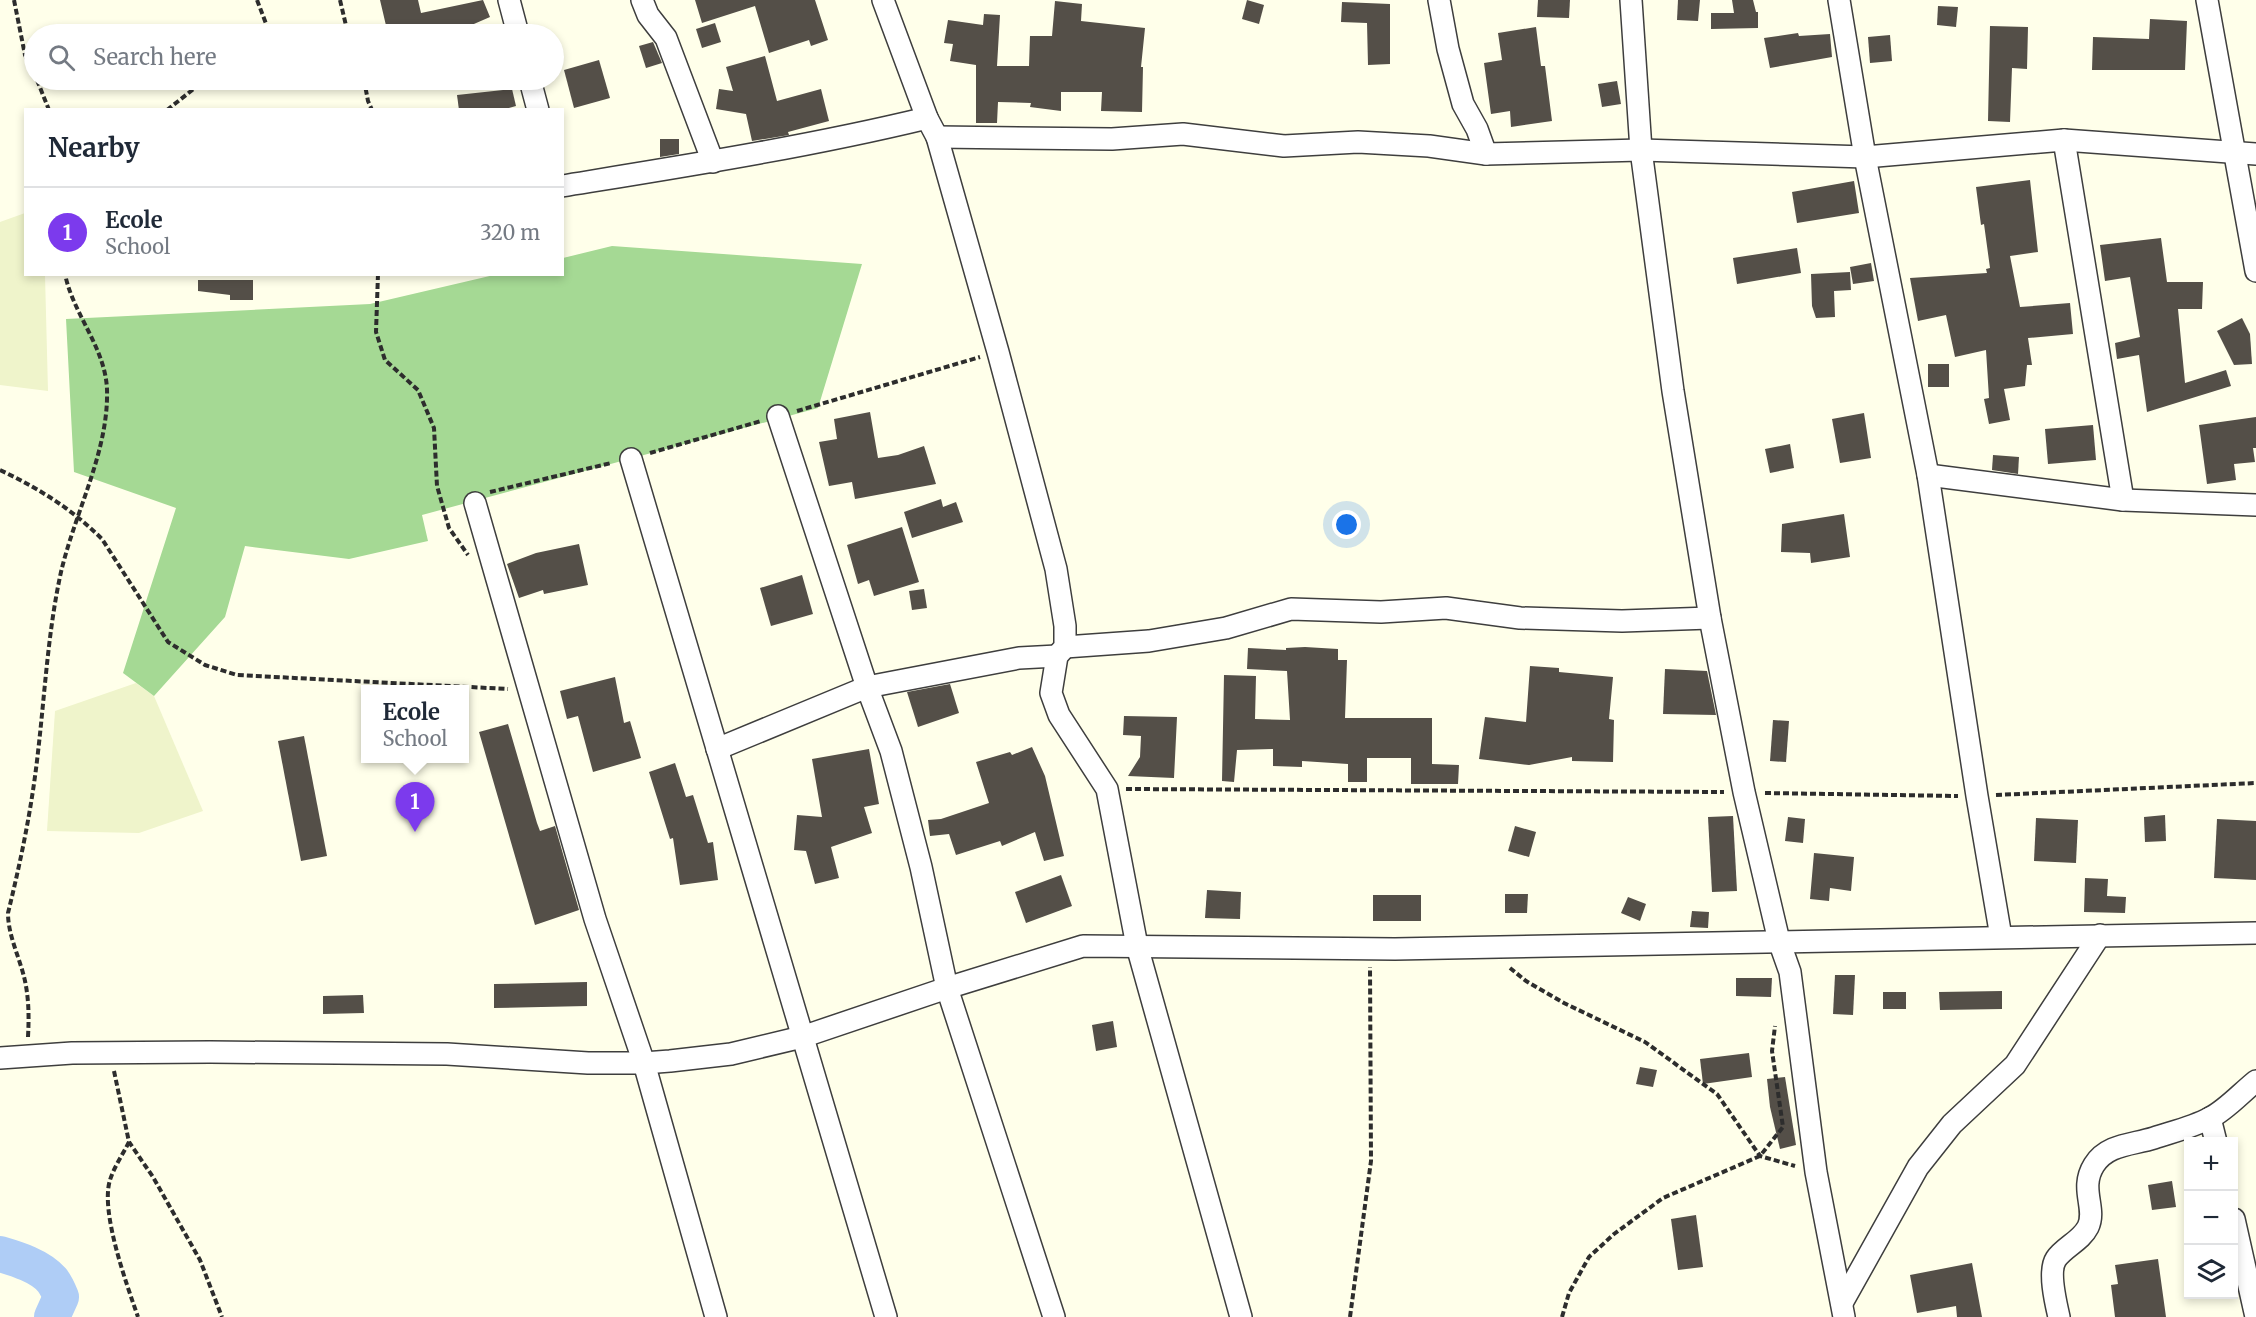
<!DOCTYPE html>
<html lang="en">
<head>
<meta charset="utf-8">
<style>
	body { margin:0; font-family:Merriweather,serif; background:#f6f6f7; color:#1f2937 }
	.controls { position:absolute; right:18px; bottom:18px; display:grid; overflow:hidden; border-radius:0px; box-shadow:0 3px 9px #0003 }
	.controls button { width:54px; height:54px; display:grid; place-items:center; padding:0; border:0; border-bottom:2px solid #e0e1e3; background:#fff; color:#1f2937; font:30px sans-serif }
	.you { position:absolute; left:1347px; top:525px; width:21px; height:21px; margin:-15px; border:4px solid #fff; border-radius:50%; background:#1a73e8; box-shadow:0 0 0 9px #1a73e833 }
	.badge { display:grid; place-items:center; width:39px; height:39px; border-radius:50%; background:#7c3aed; color:#fff; font-size:20px; font-weight:700 }
	.pin { position:absolute; translate:-50% -50px; filter:drop-shadow(0 2px 3px #0008) }
	.pin::after { content:''; position:absolute; top:32px; width:21px; height:18px; background:inherit; clip-path:polygon(0 0,100% 0,50% 100%) }
	.popup { position:absolute; left:361px; top:685px; width:108px; height:78px; box-sizing:border-box; display:grid; place-content:center; border-radius:0px; background:#fff; filter:drop-shadow(0 2px 4px #0005); font-size:20px; white-space:nowrap; color:#747a83 }
	.popup b { font-size:22px; color:#1f2937 }
	.popup::after { content:''; position:absolute; left:50%; top:100%; margin-left:-12px; border:12px solid transparent; border-top-color:#fff }
	.list { margin:0; padding:0; list-style:none }
	h2 { display:flex; justify-content:space-between; align-items:center; height:78px; margin:0; padding:0 24px; font-size:26px }
	h2 small { font-size:20px; font-weight:400; color:#747a83 }
	.list li { display:grid; grid-template-columns:39px 1fr auto; gap:18px; align-items:center; box-sizing:border-box; height:90px; padding:0 24px; border-top:2px solid #e0e1e3 }
	.list b { display:block; font-size:22px; white-space:nowrap }
	.list p { margin:0; font-size:20px; white-space:nowrap; color:#747a83 }
	.list em { font-size:20px; font-style:normal; color:#747a83 }
	.icon { flex:none; width:33px; height:33px; fill:none; stroke:currentColor; stroke-width:2; stroke-linecap:round; stroke-linejoin:round }
	.map { position:relative; flex:none; width:2256px; height:1317px; overflow:hidden }
	.search { position:absolute; background:#fff; box-shadow:0 3px 9px #0003; left:24px; top:24px; width:540px; height:66px; display:flex; align-items:center; gap:15px; box-sizing:border-box; padding:0 21px; border-radius:33px; color:#747a83; font-size:22px }
	.panel { position:absolute; background:#fff; box-shadow:0 3px 9px #0003; left:24px; top:108px; width:540px; height:168px; border-radius:0px }
	.map>svg:first-child { display:block }
	.farmland { fill:#eff4cb }
	.forest { fill:#a5d994 }
	.lines { fill:none; stroke-linecap:round; stroke-linejoin:round }
	.river { stroke:#afcdf6; stroke-width:36 }
	.building { fill:#544f48 }
	.minor-casing { stroke:#3e3e3e; stroke-width:24 }
	.path { stroke:#2d2d2d; stroke-width:4; stroke-dasharray:6 3; stroke-linecap:butt }
	.minor { stroke:#fff; stroke-width:21 }
</style>
</head>
<body>
<div class="map">
<svg width="2256" height="1317" viewBox="0 0 2256 1317">
	<rect width="100%" height="100%" fill="#ffffea"/>
	<g class="farmland">
		<polygon points="25,213 26,274 45,275 48,391 0,385 0,222"/>
		<polygon points="136,683 154,696 203,811 139,833 47,831 55,711"/>
	</g>
	<polygon class="forest" points="612,246 862,264 818,408 422,515 428,541 349,559 245,546 225,617 154,696 123,673 176,508 74,472 66,319 370,304 494,275 562,274 563,258"/>
	<g class="lines">
		<path class="river" d="M0,1254C17,1259 40,1266 52,1280C56,1285 59,1292 61,1297L52,1317"/>
	</g>
	<g class="building">
		<polygon points="380,0 418,0 421,13 483,0 490,17 467,27 468,34 388,34"/>
		<polygon points="695,0 815,0 828,40 811,46 809,40 769,53 755,6 702,23"/>
		<polygon points="1247,0 1264,5 1259,24 1242,19"/>
		<polygon points="1538,0 1570,0 1569,18 1537,17"/>
		<polygon points="1678,0 1700,0 1698,21 1677,20"/>
		<polygon points="1732,0 1753,0 1756,12 1758,12 1758,28 1711,29 1711,13 1734,13"/>
		<polygon points="1055,1 1082,4 1081,21 1145,28 1141,67 1143,67 1142,112 1101,111 1102,92 1061,92 1061,111 1030,107 1031,103 998,102 997,123 976,123 976,65 950,61 953,44 944,43 948,20 983,25 984,14 1000,15 997,66 1029,66 1030,36 1052,36"/>
		<polygon points="1342,2 1390,4 1390,64 1368,65 1367,23 1341,22"/>
		<polygon points="1938,6 1958,7 1956,27 1937,25"/>
		<polygon points="2150,19 2187,21 2185,70 2092,70 2093,37 2149,39"/>
		<polygon points="715,23 721,42 702,48 696,29"/>
		<polygon points="1990,26 2028,27 2027,69 2012,68 2010,122 1988,121"/>
		<polygon points="1536,27 1541,66 1545,66 1552,121 1511,127 1510,111 1491,114 1484,63 1502,60 1498,33"/>
		<polygon points="1798,33 1799,36 1830,34 1832,57 1770,68 1764,38"/>
		<polygon points="1890,35 1892,61 1870,63 1868,37"/>
		<polygon points="653,42 662,63 646,68 639,46"/>
		<polygon points="765,56 777,101 821,89 829,121 788,132 789,135 752,141 746,114 716,109 719,89 733,91 726,67"/>
		<polygon points="599,60 610,98 574,108 564,70"/>
		<polygon points="1617,81 1621,104 1602,107 1598,84"/>
		<polygon points="512,89 516,106 502,110 459,110 457,95"/>
		<polygon points="660,139 679,139 679,154 660,157"/>
		<polygon points="2030,180 2038,252 2010,256 2020,307 2070,303 2073,334 2028,338 2032,365 2027,365 2025,386 2004,389 2010,420 1989,424 1984,399 1989,398 1986,350 1955,357 1946,315 1918,321 1910,278 1987,273 1986,269 1990,268 1984,224 1981,225 1976,187"/>
		<polygon points="1854,181 1859,213 1797,223 1792,192"/>
		<polygon points="2161,238 2167,282 2203,282 2202,309 2178,309 2185,383 2226,370 2231,386 2147,412 2139,355 2117,359 2115,343 2140,337 2130,277 2105,281 2100,245"/>
		<polygon points="1797,248 1801,273 1737,284 1733,258"/>
		<polygon points="1871,263 1874,281 1853,284 1850,267"/>
		<polygon points="1850,272 1851,290 1834,291 1835,317 1816,318 1812,306 1811,274"/>
		<polygon points="198,280 253,280 253,300 230,300 230,295 198,291"/>
		<polygon points="2242,318 2250,334 2252,364 2234,365 2217,331"/>
		<rect x="1928" y="364" width="21" height="23"/>
		<polygon points="870,412 878,458 898,455 924,446 936,484 855,499 852,482 829,486 819,442 837,439 834,419"/>
		<polygon points="1864,413 1871,458 1840,463 1832,419"/>
		<polygon points="2256,417 2256,448 2253,448 2255,462 2234,464 2236,480 2207,484 2199,425"/>
		<polygon points="2093,425 2096,460 2048,464 2045,429"/>
		<polygon points="1790,444 1794,468 1770,473 1765,449"/>
		<polygon points="1993,455 2019,457 2018,474 1992,470"/>
		<polygon points="941,499 943,507 956,502 963,522 912,538 904,512"/>
		<polygon points="1844,514 1850,557 1811,563 1810,553 1781,552 1782,524"/>
		<polygon points="902,527 919,582 874,596 869,580 858,584 847,545"/>
		<polygon points="579,544 588,585 544,594 543,590 519,598 507,564 536,553"/>
		<polygon points="802,575 813,614 771,626 760,588"/>
		<polygon points="924,589 927,608 912,610 909,591"/>
		<polygon points="1305,647 1338,649 1338,660 1347,660 1345,718 1432,718 1432,764 1459,765 1458,784 1411,784 1411,758 1367,758 1367,782 1348,782 1348,764 1302,761 1302,767 1273,766 1273,749 1237,750 1234,782 1222,781 1224,675 1256,676 1255,719 1290,720 1287,671 1247,669 1248,648 1286,650 1286,648"/>
		<polygon points="1530,666 1559,668 1559,672 1613,677 1609,719 1614,720 1613,762 1572,761 1572,757 1529,765 1479,759 1485,717 1526,722"/>
		<polygon points="1665,669 1707,671 1716,715 1663,714"/>
		<polygon points="615,677 624,723 630,721 641,758 593,772 578,716 567,719 560,691"/>
		<polygon points="950,684 959,713 918,727 907,692"/>
		<polygon points="1124,716 1177,717 1174,778 1128,776 1140,757 1141,736 1123,735"/>
		<polygon points="1773,720 1789,721 1786,762 1770,761"/>
		<polygon points="508,724 537,823 540,831 555,826 579,910 535,925 479,732"/>
		<polygon points="304,736 327,856 301,861 278,741"/>
		<polygon points="1032,747 1045,776 1064,856 1044,861 1035,832 1002,846 1000,841 956,855 949,834 930,836 928,820 941,819 989,803 976,762 1010,752 1012,755"/>
		<polygon points="869,749 879,804 864,807 872,833 831,847 839,878 815,884 806,851 794,850 797,815 822,817 812,759"/>
		<polygon points="675,763 686,797 693,795 708,843 713,842 718,880 680,885 673,838 670,839 649,772"/>
		<polygon points="2165,815 2166,841 2145,842 2144,817"/>
		<polygon points="1733,816 1737,891 1712,892 1708,817"/>
		<polygon points="1788,817 1805,819 1803,843 1785,841"/>
		<polygon points="2036,818 2078,820 2076,863 2034,861"/>
		<polygon points="2217,819 2256,821 2256,880 2214,878"/>
		<polygon points="1515,826 1536,832 1529,857 1508,851"/>
		<polygon points="1814,853 1854,857 1851,891 1830,888 1829,901 1810,899"/>
		<polygon points="1061,875 1072,906 1026,923 1015,892"/>
		<polygon points="2085,878 2108,879 2107,896 2126,897 2125,913 2084,912"/>
		<polygon points="1207,890 1241,892 1240,919 1205,918"/>
		<polygon points="1505,894 1528,894 1527,913 1505,913"/>
		<rect x="1373" y="895" width="48" height="26"/>
		<polygon points="1628,897 1646,904 1640,921 1621,913"/>
		<polygon points="1692,911 1709,912 1708,928 1690,927"/>
		<polygon points="1835,975 1855,975 1853,1015 1833,1014"/>
		<polygon points="1736,978 1772,978 1771,997 1736,996"/>
		<polygon points="587,982 587,1006 494,1008 494,984"/>
		<polygon points="2002,991 2002,1009 1940,1010 1939,992"/>
		<rect x="1883" y="992" width="23" height="17"/>
		<polygon points="363,995 364,1013 323,1014 323,996"/>
		<polygon points="1113,1021 1117,1047 1096,1051 1092,1025"/>
		<polygon points="1749,1053 1752,1077 1703,1084 1700,1059"/>
		<polygon points="1640,1067 1657,1070 1653,1087 1636,1084"/>
		<polygon points="1785,1077 1796,1145 1780,1149 1770,1107 1767,1079"/>
		<polygon points="2172,1181 2176,1207 2152,1210 2148,1185"/>
		<polygon points="1696,1215 1703,1267 1678,1270 1671,1219"/>
		<polygon points="2158,1259 2166,1317 2115,1317 2111,1285 2118,1284 2115,1265"/>
		<polygon points="1972,1263 1982,1317 1957,1317 1956,1306 1917,1313 1910,1275"/>
	</g>
	<g class="lines">
		<defs>
			<g id="minor">
				<polyline points="509,0 518,34"/>
				<polyline points="642,0 648,15 666,38 713,162"/>
				<polyline points="883,0 927,118 937,137 998,352 1056,569 1065,626 1065,647 1057,656 1051,693 1059,715 1107,789 1137,946 1241,1317"/>
				<polyline points="1439,0 1448,49 1463,104 1477,129 1486,154"/>
				<polyline points="1631,0 1641,150 1673,391 1710,618 1744,792 1779,941 1790,972 1816,1172 1844,1317"/>
				<polyline points="1839,0 1865,157 1928,475 1977,796 2001,937"/>
				<polyline points="2207,0 2256,271"/>
				<polyline points="530,80 538,110"/>
				<polyline points="937,137 1112,139 1183,134 1284,146 1358,142 1429,146 1486,154 1641,150 1865,157 2064,140 2256,154"/>
				<polyline points="2064,140 2123,500"/>
				<path d="M562,186C685,166 807,147 927,118"/>
				<polyline points="778,416 867,687 891,751 921,867 947,988 1054,1317"/>
				<polyline points="631,459 886,1317"/>
				<polyline points="1928,475 2123,500 2256,505"/>
				<polyline points="475,503 595,919 644,1063 716,1317"/>
				<polyline points="1065,647 1149,641 1226,628 1291,609 1381,612 1446,608 1520,618 1622,621 1710,618"/>
				<polyline points="717,749 867,687 1019,658 1057,656"/>
				<polyline points="0,1058 72,1053 210,1052 447,1054 588,1063 644,1063 670,1061 731,1054 802,1037 947,988 1083,946 1395,949 2256,933"/>
				<polyline points="2210,1118 2216,1142"/>
				<polyline points="2234,1219 2256,1317"/>
				<polyline points="1842,1303 1918,1167 1952,1124 2015,1065 2100,935"/>
				<path d="M2059,1317C2056,1304 2048,1271 2056,1259C2064,1247 2081,1241 2088,1227C2097,1208 2079,1189 2094,1165C2107,1144 2132,1145 2154,1138C2172,1132 2193,1127 2210,1118C2226,1110 2241,1093 2256,1081"/>
			</g>
		</defs>
		<use href="#minor" class="minor-casing"/>
		<g class="path">
			<polyline points="14,0 25,55 34,74"/>
			<polyline points="257,0 270,34"/>
			<polyline points="340,0 348,34"/>
			<polyline points="270,34 285,33 303,34"/>
			<polyline points="37,80 49,110"/>
			<polyline points="364,80 368,101 372,110"/>
			<polyline points="167,110 205,80"/>
			<polyline points="378,274 376,332 385,360 418,390 434,428 437,486 449,528 468,555"/>
			<polyline points="797,411 980,357"/>
			<polyline points="650,453 761,421"/>
			<path d="M0,470C38,488 72,509 102,539L168,642L205,665L237,675L508,689"/>
			<polyline points="490,492 611,463"/>
			<polyline points="1126,789 1724,792"/>
			<polyline points="1765,793 1958,796"/>
			<polyline points="1996,795 2256,783"/>
			<polyline points="1510,968 1526,981 1564,1003 1645,1042 1717,1094 1760,1156 1795,1166"/>
			<path d="M28,1037C29,1018 29,1000 25,981C20,958 8,936 8,913C21,860 32,807 38,752C45,692 48,631 61,572C75,512 109,451 107,389C105,347 73,314 65,274"/>
			<polyline points="114,1071 129,1142 153,1177 200,1260 222,1317"/>
			<path d="M129,1142C123,1154 114,1167 110,1180C100,1212 127,1285 138,1317"/>
			<polyline points="1350,1317 1371,1161 1370,967"/>
			<polyline points="1562,1317 1569,1293 1589,1257 1614,1234 1663,1198 1760,1156 1783,1127 1772,1051 1775,1026"/>
		</g>
		<use href="#minor" class="minor"/>
	</g>
</svg>
<div class="controls">
<button>+</button>
<button>−</button>
<button><svg class="icon" aria-label="layers" viewBox="0 0 24 24"><path d="M12 4l9 5-9 5-9-5zM3 14l9 5 9-5"/></svg></button>
</div>
<div class="you"></div>
<div class="pin badge" style="left:415px;top:832px">1</div>
<div class="popup"><b>Ecole</b>School</div>
<div class="search"><svg class="icon" aria-label="search" viewBox="0 0 24 24"><circle cx="10" cy="10" r="6"/><path d="M15 15l6 6"/></svg>Search here</div>
<section class="panel">
<h2>Nearby<small></small></h2>
<ul class="list">
<li><span class="badge">1</span><div><b>Ecole</b><p>School</p></div><em>320 m</em></li>
</ul>
</section>
</div>
</body>
</html>
